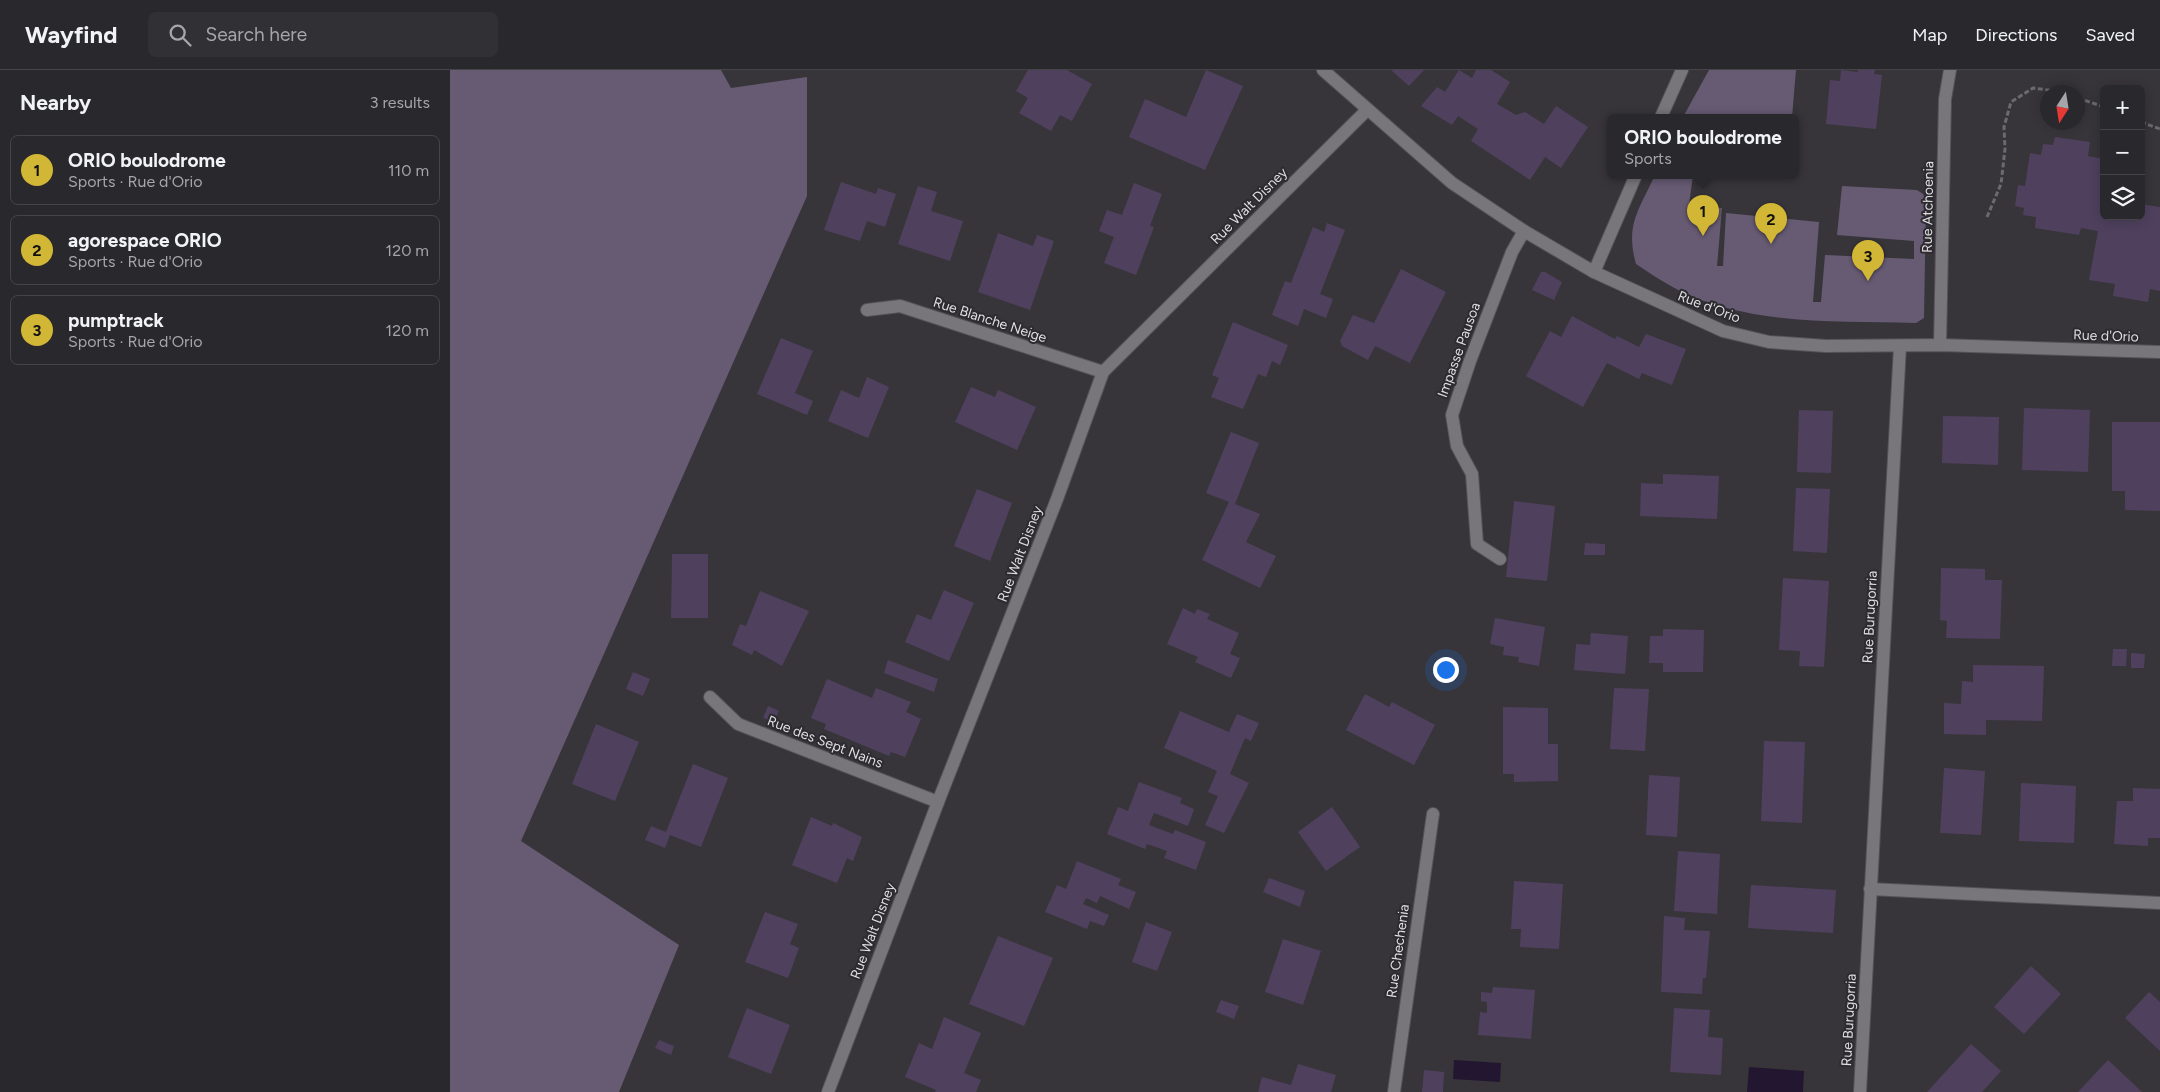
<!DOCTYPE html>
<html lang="en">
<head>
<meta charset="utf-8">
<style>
	body { margin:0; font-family:Figtree,sans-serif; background:#313034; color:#f1f3f6 }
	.controls { position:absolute; right:15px; top:15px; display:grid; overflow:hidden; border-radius:8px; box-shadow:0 2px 12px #0003 }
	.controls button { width:45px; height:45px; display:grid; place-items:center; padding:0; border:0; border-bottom:1px solid #454448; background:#29282c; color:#f1f3f6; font:25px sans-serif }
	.compass { position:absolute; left:1590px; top:15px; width:45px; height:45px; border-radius:50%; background:#29282c; box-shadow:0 2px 12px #0003; rotate:192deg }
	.you { position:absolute; left:995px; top:599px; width:18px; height:18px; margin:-12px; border:4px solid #fff; border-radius:50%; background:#1a73e8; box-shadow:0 0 0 8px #1a73e833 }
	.badge { display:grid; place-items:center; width:32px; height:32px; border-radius:50%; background:#d2b635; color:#111; font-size:16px; font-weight:700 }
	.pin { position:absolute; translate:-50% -41px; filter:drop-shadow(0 1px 2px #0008) }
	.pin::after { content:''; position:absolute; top:26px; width:18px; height:15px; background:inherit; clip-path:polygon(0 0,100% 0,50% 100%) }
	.popup { position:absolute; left:1157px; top:44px; width:192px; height:65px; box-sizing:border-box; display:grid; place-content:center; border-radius:8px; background:#29282c; filter:drop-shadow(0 1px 4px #0005); font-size:16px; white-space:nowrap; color:#a5a6a9 }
	.popup b { font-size:19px; color:#f1f3f6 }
	.popup::after { content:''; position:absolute; left:50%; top:100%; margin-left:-10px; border:10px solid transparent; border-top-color:#29282c }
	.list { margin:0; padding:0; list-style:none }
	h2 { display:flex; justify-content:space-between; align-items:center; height:65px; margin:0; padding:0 20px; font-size:21px }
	h2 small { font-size:16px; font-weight:400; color:#a5a6a9 }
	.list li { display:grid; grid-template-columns:32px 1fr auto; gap:15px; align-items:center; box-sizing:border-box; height:70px; margin:0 10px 10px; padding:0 10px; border:1px solid #454448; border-radius:8px }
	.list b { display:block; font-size:19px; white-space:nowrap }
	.list p { margin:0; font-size:16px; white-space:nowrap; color:#a5a6a9 }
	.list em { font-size:16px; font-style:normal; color:#a5a6a9 }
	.icon { flex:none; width:28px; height:28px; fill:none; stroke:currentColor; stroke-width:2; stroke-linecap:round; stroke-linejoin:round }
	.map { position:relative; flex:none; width:1710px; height:1022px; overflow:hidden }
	header { display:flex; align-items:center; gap:30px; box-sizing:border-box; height:70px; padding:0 25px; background:#29282c; border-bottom:1px solid #454448 }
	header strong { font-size:24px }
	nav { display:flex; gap:28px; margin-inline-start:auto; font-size:18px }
	.search { width:350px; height:45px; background:#313034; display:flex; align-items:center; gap:12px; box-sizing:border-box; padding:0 18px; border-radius:8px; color:#a5a6a9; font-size:19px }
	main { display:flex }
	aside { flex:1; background:#29282c }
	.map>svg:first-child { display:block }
	.green { fill:#675b74 }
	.water { fill:#231630 }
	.building { fill:#4f415e }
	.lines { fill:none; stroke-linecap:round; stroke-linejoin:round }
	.minor-casing { stroke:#555357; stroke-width:14 }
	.tertiary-casing { stroke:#555357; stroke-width:14 }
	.path { stroke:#6b6a6e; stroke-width:3; stroke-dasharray:5 2.5; stroke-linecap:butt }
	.minor { stroke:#78767b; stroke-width:12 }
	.tertiary { stroke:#78767b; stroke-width:12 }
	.labels { text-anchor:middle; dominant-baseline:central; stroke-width:4; stroke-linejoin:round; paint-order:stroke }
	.street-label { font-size:14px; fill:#dfdee1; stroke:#2d2b30 }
</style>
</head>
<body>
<header>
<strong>Wayfind</strong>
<div class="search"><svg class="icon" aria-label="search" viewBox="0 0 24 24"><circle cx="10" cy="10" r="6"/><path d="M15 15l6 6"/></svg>Search here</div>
<nav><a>Map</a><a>Directions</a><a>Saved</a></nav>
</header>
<main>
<aside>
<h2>Nearby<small>3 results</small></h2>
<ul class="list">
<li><span class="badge">1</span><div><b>ORIO boulodrome</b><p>Sports · Rue d'Orio</p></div><em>110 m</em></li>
<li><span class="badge">2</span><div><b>agorespace ORIO</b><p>Sports · Rue d'Orio</p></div><em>120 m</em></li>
<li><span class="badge">3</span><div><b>pumptrack</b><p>Sports · Rue d'Orio</p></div><em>120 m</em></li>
</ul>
</aside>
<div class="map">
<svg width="1710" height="1022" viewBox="0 0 1710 1022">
	<rect width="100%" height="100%" fill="#37353a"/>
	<g class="green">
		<polygon points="0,0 271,0 281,18 357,7 357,126 71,771 229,875 169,1022 0,1022"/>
		<polygon points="1259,0 1346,0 1342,47 1233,47"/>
		<path d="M1205,105H1243L1239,135L1272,138L1267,196H1273L1276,143L1369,152L1363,232H1371L1375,185L1464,189V171L1387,165L1392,116L1467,120L1473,124L1476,130L1474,248L1466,253C1397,251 1324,255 1257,232C1232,224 1208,209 1186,194C1175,155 1189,140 1205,105Z"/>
	</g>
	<g class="water">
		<polygon points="1004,990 1051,993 1050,1012 1003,1009"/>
		<polygon points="1299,997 1354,1001 1353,1022 1297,1022"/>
	</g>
	<g class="building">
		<polygon points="578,0 617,0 642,14 622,51 610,45 601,61 569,43 578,28 566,21"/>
		<polygon points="756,0 793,16 755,100 679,67 695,29 736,47"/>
		<polygon points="941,0 974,0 959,16"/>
		<polygon points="1009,0 1022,8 1026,0 1041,0 1060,12 1047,34 1066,45 1075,42 1094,54 1106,36 1138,57 1111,98 1095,87 1080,110 1021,71 1028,59 1008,46 1002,55 971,36 987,17 995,22"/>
		<polygon points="1391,0 1408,2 1408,0 1425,0 1424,4 1432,5 1426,59 1376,54 1380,10 1390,11"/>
		<polygon points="1605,67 1640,72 1638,86 1654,89 1654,146 1670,148 1671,146 1691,146 1691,134 1710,137 1710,221 1700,219 1698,232 1663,226 1665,214 1639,210 1648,161 1631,158 1629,165 1585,158 1586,147 1573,145 1574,138 1565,136 1568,115 1575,116 1580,83 1591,85 1593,74 1603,75"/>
		<polygon points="391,112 426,124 428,118 446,124 435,157 417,151 410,171 374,160"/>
		<polygon points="684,113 712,124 700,156 704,157 686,205 654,193 664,167 649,161 657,140 672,145"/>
		<polygon points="468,116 487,122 481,141 513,151 500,191 448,174"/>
		<polygon points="877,153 895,160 870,224 883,229 876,248 854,239 848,256 822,245 835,211 841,213 863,157 874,162"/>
		<polygon points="548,163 583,176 587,165 604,171 580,240 528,222"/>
		<polygon points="951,199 996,222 960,293 925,276 918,290 892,276 890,271 903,245 924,253"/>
		<polygon points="1091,202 1095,202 1112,212 1104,230 1082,220"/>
		<polygon points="1122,246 1165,269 1167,266 1189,277 1196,264 1236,279 1222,315 1192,303 1189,309 1157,293 1133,337 1076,306 1100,261 1111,267"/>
		<polygon points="783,252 838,275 830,295 822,291 816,307 808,304 793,339 761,327 769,308 762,305"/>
		<polygon points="331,268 363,281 345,323 363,331 357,345 307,324"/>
		<polygon points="417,307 439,317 418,368 378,351 391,320 409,328"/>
		<polygon points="521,317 545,327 548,320 586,337 567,380 505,352"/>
		<polygon points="1574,338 1640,340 1638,402 1572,400"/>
		<polygon points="1349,340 1383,341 1381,403 1347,402"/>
		<polygon points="1493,346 1549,347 1548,395 1492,393"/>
		<polygon points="1662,352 1710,352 1710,441 1675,440 1675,421 1662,421"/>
		<polygon points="781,362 809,373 785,434 810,444 796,472 826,486 810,518 752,490 779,432 756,423"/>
		<polygon points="1213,404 1269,406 1267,449 1190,446 1191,413 1213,414"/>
		<polygon points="1346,418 1380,419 1377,483 1343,481"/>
		<polygon points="527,419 562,433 540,491 504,476"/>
		<polygon points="1064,431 1105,436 1097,511 1056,507"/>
		<polygon points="1135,473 1155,474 1155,485 1134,485"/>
		<polygon points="222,484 258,484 258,548 221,548"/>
		<polygon points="1491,498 1535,499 1535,510 1552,510 1550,569 1496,568 1497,551 1490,550"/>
		<polygon points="1333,508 1379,511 1374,597 1349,596 1350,581 1329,580"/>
		<polygon points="494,520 524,533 499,591 455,572 467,544 481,550"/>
		<polygon points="310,521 359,541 332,596 304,580 302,585 282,575 290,554 296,556"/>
		<polygon points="733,538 745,544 747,539 760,544 757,549 789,563 780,584 790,588 781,608 745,592 748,587 717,574"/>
		<polygon points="1045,548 1095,557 1089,596 1068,592 1069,587 1053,585 1054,577 1040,574"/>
		<polygon points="1213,559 1254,560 1253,602 1213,602 1213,593 1199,593 1200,566 1213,566"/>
		<polygon points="1141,563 1178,566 1175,604 1124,600 1126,574 1140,575"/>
		<polygon points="1663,579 1677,579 1676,596 1662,596"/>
		<polygon points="1681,583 1695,584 1694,598 1681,598"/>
		<polygon points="438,590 488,609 484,622 434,603"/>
		<polygon points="1523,595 1594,596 1592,651 1536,650 1536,665 1494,664 1494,633 1511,634 1512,611 1523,612"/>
		<polygon points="183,602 200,609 193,626 176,619"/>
		<polygon points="377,609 422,628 426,618 461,632 456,642 471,649 455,687 441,682 439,686 374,659 376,654 361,648"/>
		<polygon points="1164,618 1199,619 1195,681 1160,679"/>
		<polygon points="915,624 939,637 942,632 985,655 964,695 896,660"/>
		<polygon points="318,636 329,641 324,652 313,648"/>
		<polygon points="1053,637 1098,638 1098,674 1108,674 1108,711 1064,712 1064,704 1053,704"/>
		<polygon points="730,641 779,662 787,644 809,653 801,671 795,668 780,704 799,713 774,763 755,755 768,726 758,722 767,701 714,678"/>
		<polygon points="146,654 189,672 165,731 122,714"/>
		<polygon points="1314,671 1355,672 1352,753 1311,751"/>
		<polygon points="243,694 278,708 251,777 220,765 215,778 195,770 201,756 216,762"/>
		<polygon points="1494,698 1535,701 1531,765 1490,763"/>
		<polygon points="1199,705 1230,707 1227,767 1196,765"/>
		<polygon points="689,712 732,728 730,733 744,739 738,756 704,743 699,755 723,764 725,760 756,772 746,800 714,788 717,781 697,774 695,779 657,764 668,737 678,741"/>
		<polygon points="1571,713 1626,716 1624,773 1569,771"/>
		<polygon points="1683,718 1710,719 1710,768 1698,768 1698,776 1664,774 1667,731 1683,731"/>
		<polygon points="882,737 910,777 876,801 848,762"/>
		<polygon points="361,747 382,756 383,753 412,767 403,791 397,788 387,813 342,795"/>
		<polygon points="1228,781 1270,784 1267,844 1224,841"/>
		<polygon points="627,791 671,809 668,815 686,822 679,839 650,826 647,833 636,828 633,834 659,845 654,856 640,851 637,859 595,842 607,815 616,819"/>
		<polygon points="819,808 855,821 850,837 813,822"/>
		<polygon points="1064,811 1113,814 1109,879 1070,877 1071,859 1061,859"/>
		<polygon points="1301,815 1386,820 1383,863 1298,858"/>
		<polygon points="315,842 348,854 340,874 349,878 338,908 295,892"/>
		<polygon points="1214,846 1235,848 1234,860 1260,861 1256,908 1253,908 1252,924 1211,922"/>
		<polygon points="696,852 722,862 707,901 682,892"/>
		<polygon points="548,866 603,888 574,956 519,934"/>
		<polygon points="833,869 871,881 853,935 815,922"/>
		<polygon points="1581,896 1611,924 1574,964 1544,937"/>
		<polygon points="1043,917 1085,920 1081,969 1028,965 1030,942 1037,943 1037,932 1031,931 1031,922 1042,923"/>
		<polygon points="1699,922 1710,932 1710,981 1675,948"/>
		<polygon points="771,930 789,936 784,949 766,942"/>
		<polygon points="297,938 340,955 321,1004 278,987"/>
		<polygon points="1224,938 1260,940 1258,967 1273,968 1271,1005 1220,1002"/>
		<polygon points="494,947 531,963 514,1003 531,1010 526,1022 485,1022 486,1020 455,1007 469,973 482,979"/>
		<polygon points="209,970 224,976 221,985 205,978"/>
		<polygon points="1521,974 1551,1001 1532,1022 1477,1022"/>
		<polygon points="1658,990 1692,1022 1628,1022"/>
		<polygon points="848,994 886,1005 881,1022 808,1022 812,1007 841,1015"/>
		<polygon points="974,1000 994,1002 993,1022 972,1022"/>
	</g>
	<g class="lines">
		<defs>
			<g id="minor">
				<polyline points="1211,47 1232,0"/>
				<polyline points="1144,202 1186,105"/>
				<polyline points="417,240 450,236 653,302"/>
				<polyline points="1490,275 1495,29 1500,0"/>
				<polyline points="1050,489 1027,474 1022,404 1007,376 1002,345 1020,291 1062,182 1074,161"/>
				<polyline points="260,627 288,654 488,732"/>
				<polyline points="1420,819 1710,833"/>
				<polyline points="378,1022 488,732 607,429 653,302 917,40"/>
				<polyline points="944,1022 983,744"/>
				<polyline points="1410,1022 1450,276"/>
			</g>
			<polyline id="tertiary" points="873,0 1002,113 1074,161 1144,202 1273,261 1319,272 1376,276 1490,275 1710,282"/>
		</defs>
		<use href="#minor" class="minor-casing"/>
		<use href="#tertiary" class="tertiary-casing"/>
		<g class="path">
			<polyline points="1628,28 1654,37"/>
			<polyline points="1691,52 1710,59"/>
			<polyline points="1537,147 1551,114 1555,79 1554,57 1561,32 1583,18 1613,22"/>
		</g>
		<use href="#minor" class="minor"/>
		<use href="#tertiary" class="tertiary"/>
	</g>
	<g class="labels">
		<g class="street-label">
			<text transform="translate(799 136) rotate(-45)">Rue Walt Disney</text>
			<text transform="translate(1478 137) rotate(-89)">Rue Atchoenia</text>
			<text transform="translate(1259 237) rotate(21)">Rue d'Orio</text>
			<text transform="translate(540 250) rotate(18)">Rue Blanche Neige</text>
			<text transform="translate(1656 266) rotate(2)">Rue d'Orio</text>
			<text transform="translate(1009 280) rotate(-70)">Impasse Pausoa</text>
			<text transform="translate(570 484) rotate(-69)">Rue Walt Disney</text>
			<text transform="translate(1420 547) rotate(-87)">Rue Burugorria</text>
			<text transform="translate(375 672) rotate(21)">Rue des Sept Nains</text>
			<text transform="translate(423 861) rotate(-69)">Rue Walt Disney</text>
			<text transform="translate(948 881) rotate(-82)">Rue Chechenia</text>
			<text transform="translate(1399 950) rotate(-87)">Rue Burugorria</text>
		</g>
	</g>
</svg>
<div class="controls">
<button>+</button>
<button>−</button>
<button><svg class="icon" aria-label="layers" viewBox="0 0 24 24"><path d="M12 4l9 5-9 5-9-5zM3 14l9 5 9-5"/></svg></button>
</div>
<svg class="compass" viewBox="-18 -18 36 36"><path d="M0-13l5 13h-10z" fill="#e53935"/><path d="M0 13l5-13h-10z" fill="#a5a6a9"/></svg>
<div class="you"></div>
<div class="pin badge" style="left:1253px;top:166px">1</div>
<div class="popup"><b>ORIO boulodrome</b>Sports</div>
<div class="pin badge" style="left:1321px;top:174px">2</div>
<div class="pin badge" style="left:1418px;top:211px">3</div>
</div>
</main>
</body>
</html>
